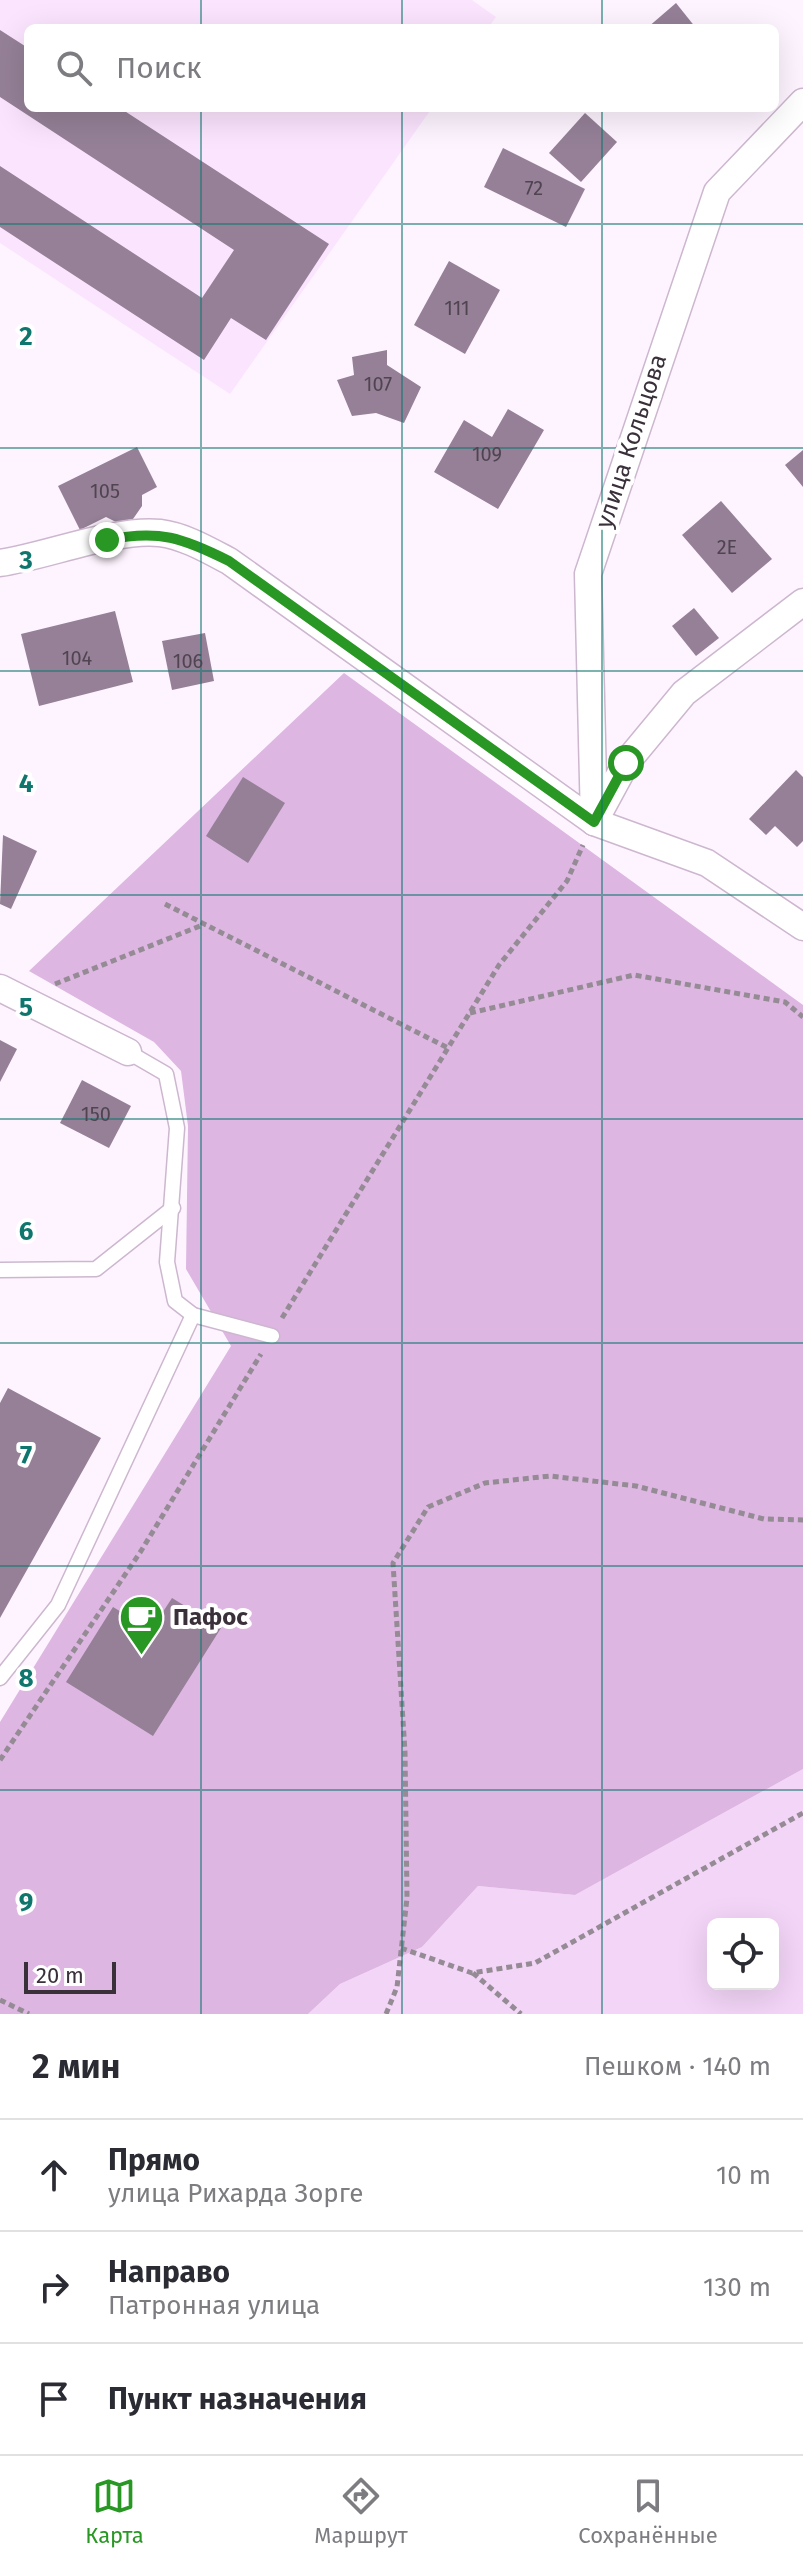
<!DOCTYPE html>
<html lang="ru">
<head>
<meta charset="utf-8">
<style>
	body { margin:0; font-family:"Fira Sans",sans-serif; background:#f7f7f7; color:#2b2b33 }
	.controls { position:absolute; right:24px; bottom:24px; display:grid; overflow:hidden; border-radius:12px; box-shadow:0 8px 32px #0002 }
	.controls button { width:72px; height:72px; display:grid; place-items:center; padding:0; border:0; border-bottom:2px solid #e1e1e2; background:#fff; color:#2b2b33; font:40px sans-serif }
	.scale { position:absolute; left:24px; bottom:20px; width:92px; box-sizing:border-box; padding-left:8px; border:4px solid #39303a; border-top:0; font-size:22px; line-height:28px; white-space:nowrap; color:#39303a; -webkit-text-stroke:6px #fff; paint-order:stroke }
	.stop { position:absolute; width:24px; height:24px; margin:-18px; border:6px solid #289723; border-radius:50%; background:#fff }
	.stop.end { background:#289723; border-color:#fff; box-shadow:0 2px 8px #0008 }
	.list { margin:0; padding:0; list-style:none }
	h2 { display:flex; justify-content:space-between; align-items:center; height:104px; margin:0; padding:0 32px; font-size:34px }
	h2 small { font-size:26px; font-weight:400; color:#7c7c81 }
	.list li { display:grid; grid-template-columns:52px 1fr auto; gap:24px; align-items:center; box-sizing:border-box; height:112px; padding:0 32px; border-top:2px solid #e1e1e2 }
	.list b { display:block; font-size:30px; white-space:nowrap }
	.list p { margin:0; font-size:26px; white-space:nowrap; color:#7c7c81 }
	.list em { font-size:26px; font-style:normal; color:#7c7c81 }
	.icon { flex:none; width:44px; height:44px; fill:none; stroke:currentColor; stroke-width:2; stroke-linecap:round; stroke-linejoin:round }
	.map { position:relative; flex:none; width:803px; height:2014px; overflow:hidden }
	.search { position:absolute; background:#fff; box-shadow:0 8px 32px #0002; left:24px; right:24px; top:24px; height:88px; display:flex; align-items:center; gap:20px; box-sizing:border-box; padding:0 28px; border-radius:12px; color:#7c7c81; font-size:30px }
	.sheet { height:440px; background:#fff }
	nav { display:flex; justify-content:space-around; align-items:center; box-sizing:border-box; height:112px; border-top:2px solid #e1e1e2; background:#fff; font-size:22px; color:#7c7c81 }
	nav a { display:grid; justify-items:center; gap:4px }
	nav .on { color:#289723 }
	.map>svg:first-child { display:block }
	.built { fill:#fbe4fe }
	.green { fill:#f3d5f7; fill-rule:evenodd }
	.forest { fill:#ddb6e2 }
	.building { fill:#958097 }
	.lines { fill:none; stroke-linecap:round; stroke-linejoin:round }
	.lane-casing { stroke:#cdb7cf; stroke-width:17 }
	.street-casing { stroke:#cdb7cf; stroke-width:29 }
	.path { stroke:#948b95; stroke-width:5; stroke-dasharray:6 4; stroke-linecap:butt }
	.lane { stroke:#fff; stroke-width:14 }
	.street { stroke:#fff; stroke-width:26 }
	.route { stroke:#289723; stroke-width:10 }
	.grid { fill:none; stroke:#0f766e; stroke-width:2; stroke-opacity:0.55 }
	.labels { text-anchor:middle; dominant-baseline:central; stroke-width:8; stroke-linejoin:round; paint-order:stroke }
	.number-label { font-size:20px; fill:#504451 }
	.street-label { font-size:24px; fill:#39303a; stroke:#fff }
	.poi-label { font-size:24px; font-weight:bold; fill:#39303a; stroke:#fff; text-anchor:start }
	.grid-label { font-size:26px; text-anchor:middle; font-weight:bold; fill:#0f766e; stroke:#fff; stroke-width:8; stroke-linejoin:round; paint-order:stroke }
</style>
</head>
<body>
<div class="map">
<svg width="803" height="2014" viewBox="0 0 803 2014">
	<rect width="100%" height="100%" fill="#fef4ff"/>
	<polygon class="built" points="0,0 472,0 496,17 488,28 28,28 28,108 432,108 230,394 0,243"/>
	<path class="green" d="M803,1769V2014H308L340,1984L422,1947L478,1886L575,1895ZM713,1924H773V1984H713Z"/>
	<polygon class="forest" points="344,673 803,1005 803,1769 575,1895 478,1886 422,1947 340,1984 308,2014 0,2014 0,1722 231,1346 186,1269 188,1126 181,1071 154,1042 29,971"/>
	<g class="building">
		<polygon points="676,3 696,28 647,28"/>
		<polygon points="0,30 28,48 28,108 120,108 329,244 266,340 231,318 204,360 0,227 0,166 202,298 234,250 0,97"/>
		<polygon points="585,113 617,142 581,182 549,153"/>
		<polygon points="503,148 585,189 566,227 484,187"/>
		<polygon points="449,261 500,290 465,354 414,325"/>
		<polygon points="387,350 387,365 421,387 404,423 376,413 352,416 337,380 354,375 352,357"/>
		<polygon points="508,409 544,430 498,509 434,472 464,420 492,437"/>
		<polygon points="137,447 157,487 142,495 142,506 133,519 116,522 106,517 80,530 58,486"/>
		<polygon points="803,450 803,487 785,465"/>
		<polygon points="721,501 772,559 732,593 682,535"/>
		<polygon points="694,608 719,638 696,656 672,626"/>
		<polygon points="115,611 133,682 39,706 21,634"/>
		<polygon points="205,633 214,681 172,690 162,641"/>
		<polygon points="796,770 803,777 803,841 797,847 775,826 766,835 749,819"/>
		<polygon points="243,777 285,803 248,863 206,836"/>
		<polygon points="3,835 37,851 11,909 0,904"/>
		<polygon points="0,1040 17,1049 0,1082"/>
		<polygon points="82,1080 131,1106 109,1148 60,1123"/>
		<polygon points="8,1388 101,1438 0,1618 0,1403"/>
		<polygon points="172,1598 221,1628 153,1736 66,1682 113,1607 151,1630"/>
	</g>
	<g class="lines">
		<defs>
			<g id="lane">
				<polyline points="128,1052 166,1074 177,1128 167,1262 175,1301 193,1315 272,1336"/>
				<polyline points="0,1270 96,1269 173,1208"/>
				<polyline points="0,1678 58,1605 193,1315"/>
			</g>
			<g id="street">
				<path d="M0,563C47,556 116,528 160,533C184,536 208,550 229,561L594,822L707,863L803,927"/>
				<polyline points="594,822 588,574 717,192 803,102"/>
				<polyline points="594,822 626,763 684,693 803,602"/>
				<polyline points="0,988 128,1052"/>
			</g>
		</defs>
		<use href="#lane" class="lane-casing"/>
		<use href="#street" class="street-casing"/>
		<g class="path">
			<polyline points="165,904 448,1048"/>
			<polyline points="55,984 205,924"/>
			<polyline points="470,1013 634,975 785,1002 803,1017"/>
			<polyline points="282,1318 499,965 567,881 583,845"/>
			<polyline points="0,1760 141,1551 261,1354"/>
			<polyline points="401,1948 472,1973 535,1963 803,1813"/>
			<polyline points="473,1973 521,2014"/>
			<polyline points="0,2000 29,2014"/>
			<polyline points="386,2014 397,1987 407,1898 405,1752 393,1563 428,1507 485,1483 550,1476 636,1486 764,1519 803,1520"/>
		</g>
		<use href="#lane" class="lane"/>
		<use href="#street" class="street"/>
	</g>
	<g class="lines">
		<path class="route" d="M107,540C159,529 183,538 229,561L594,822L626,763"/>
	</g>
	<path class="grid" d="M201,0V28M402,0V28M602,0V28M201,108V2014M402,108V2014M602,108V2014M0,224H803M0,448H803M0,671H803M0,895H803M0,1119H803M0,1343H803M0,1566H803M0,1790H803"/>
	<defs>
		<symbol id="cafe-pin" viewBox="-11 -11 22 30"><path d="M0 17L-7.5 6A9.5 9.5 0 1 1 7.5 6Z" fill="#289723" stroke="#fff"/><path d="M-5.5-4.5H6V0H3Q3 3.5 0 3.5H-2.5Q-5.5 3.5-5.5 0ZM3-3.2v2h1.7v-2ZM-6 4.5H4V6H-6Z" fill="#fff"/></symbol>
	</defs>
	<g fill-rule="evenodd">
		<use href="#cafe-pin" x="116" y="1592" width="51" height="69"/>
	</g>
	<g class="labels">
		<g class="number-label">
			<text x="534" y="188">72</text>
			<text x="457" y="308">111</text>
			<text x="378" y="384">107</text>
			<text x="487" y="454">109</text>
			<text x="105" y="491">105</text>
			<text x="727" y="547">2Е</text>
			<text x="77" y="658">104</text>
			<text x="188" y="661">106</text>
			<text x="96" y="1114">150</text>
		</g>
		<g class="street-label">
			<text transform="translate(631 441) rotate(-72)">улица Кольцова</text>
		</g>
		<g class="poi-label">
			<text x="173" y="1617">Пафос</text>
		</g>
	</g>
	<g class="grid-label">
		<text x="26" y="345">2</text>
		<text x="26" y="569">3</text>
		<text x="26" y="792">4</text>
		<text x="26" y="1016">5</text>
		<text x="26" y="1240">6</text>
		<text x="26" y="1464">7</text>
		<text x="26" y="1687">8</text>
		<text x="26" y="1911">9</text>
	</g>
</svg>
<div class="controls">
<button><svg class="icon" aria-label="locate" viewBox="0 0 24 24"><circle cx="12" cy="12" r="6"/><path d="M12 2v4M12 18v4M2 12h4M18 12h4"/></svg></button>
</div>
<div class="scale">20 m</div>
<div class="stop" style="left:626px;top:763px"></div>
<div class="stop end" style="left:107px;top:540px"></div>
<div class="search"><svg class="icon" aria-label="search" viewBox="0 0 24 24"><circle cx="10" cy="10" r="6"/><path d="M15 15l6 6"/></svg>Поиск</div>
</div>
<section class="sheet">
<h2>2 мин<small>Пешком · 140 m</small></h2>
<ul class="list">
<li><svg class="icon" aria-label="ahead" viewBox="0 0 24 24"><path d="M12 20V5M6 11l6-6 6 6"/></svg><div><b>Прямо</b><p>улица Рихарда Зорге</p></div><em>10 m</em></li>
<li><svg class="icon" aria-label="right" viewBox="0 0 24 24"><path d="M7 20v-9h11M14 6l5 5-5 5"/></svg><div><b>Направо</b><p>Патронная улица</p></div><em>130 m</em></li>
<li><svg class="icon" aria-label="arrive" viewBox="0 0 24 24"><path d="M6 21V4h12l-3 4 3 4H6"/></svg><div><b>Пункт назначения</b></div></li>
</ul>
</section>
<nav>
<a class="on"><svg class="icon" aria-label="map" viewBox="0 0 24 24"><path d="M3 6l6-2 6 2 6-2v14l-6 2-6-2-6 2zM9 4v14M15 6v14"/></svg>Карта</a>
<a><svg class="icon" aria-label="directions" viewBox="0 0 24 24"><path d="M12 3l9 9-9 9-9-9zM9 14v-3h6M13 9l2 2-2 2"/></svg>Маршрут</a>
<a><svg class="icon" aria-label="saved" viewBox="0 0 24 24"><path d="M7 4h10v16l-5-4-5 4z"/></svg>Сохранённые</a>
</nav>
</body>
</html>
